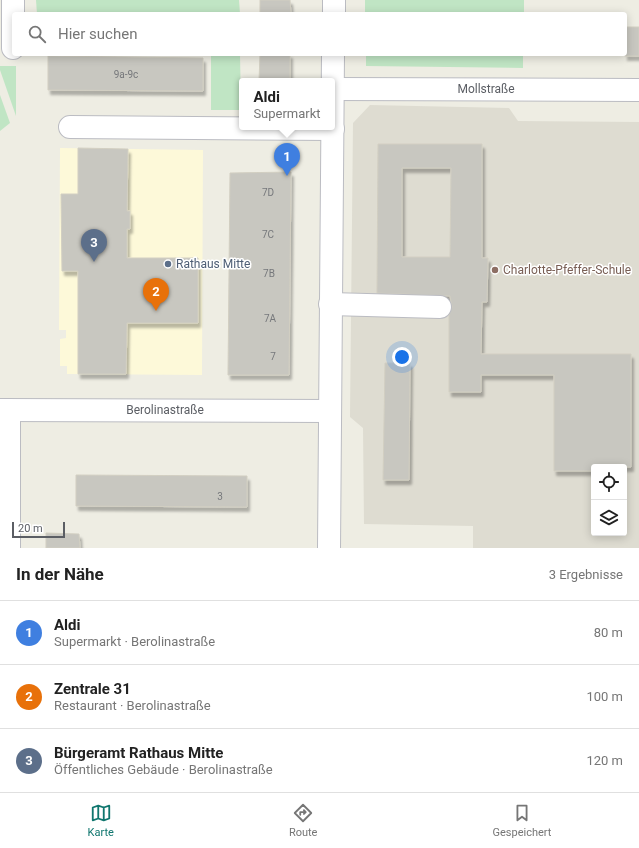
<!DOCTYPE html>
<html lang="de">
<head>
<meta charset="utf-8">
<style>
	body { margin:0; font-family:Roboto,sans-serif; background:#f2f2f2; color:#222 }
	.controls { position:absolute; right:12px; bottom:12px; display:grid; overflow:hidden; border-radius:4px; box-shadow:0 2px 10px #0003 }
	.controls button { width:36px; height:36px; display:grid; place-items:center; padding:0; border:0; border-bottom:1px solid #e0e0e0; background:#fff; color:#222; font:20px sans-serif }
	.scale { position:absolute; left:12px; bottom:10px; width:53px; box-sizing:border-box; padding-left:4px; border:2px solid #5b5e64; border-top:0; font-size:11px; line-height:14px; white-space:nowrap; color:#5b5e64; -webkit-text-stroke:3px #fff; paint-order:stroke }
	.you { position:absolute; left:402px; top:357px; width:14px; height:14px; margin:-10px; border:3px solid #fff; border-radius:50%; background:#1a73e8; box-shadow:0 0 0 6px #1a73e833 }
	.badge { display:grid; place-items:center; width:26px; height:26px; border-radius:50%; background:#0f766e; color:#fff; font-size:13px; font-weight:700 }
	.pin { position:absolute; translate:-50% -33px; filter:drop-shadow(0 1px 2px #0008) }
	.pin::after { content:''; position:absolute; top:21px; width:14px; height:12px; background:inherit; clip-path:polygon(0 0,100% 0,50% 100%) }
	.popup { position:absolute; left:239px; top:78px; width:96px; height:52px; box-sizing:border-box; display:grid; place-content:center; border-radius:4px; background:#fff; filter:drop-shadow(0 1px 3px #0005); font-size:13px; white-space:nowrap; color:#767676 }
	.popup b { font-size:15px; color:#222 }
	.popup::after { content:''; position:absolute; left:50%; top:100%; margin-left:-8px; border:8px solid transparent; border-top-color:#fff }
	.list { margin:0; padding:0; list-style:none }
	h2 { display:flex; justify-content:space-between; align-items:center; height:52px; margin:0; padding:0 16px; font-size:17px }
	h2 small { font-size:13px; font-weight:400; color:#767676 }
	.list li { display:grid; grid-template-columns:26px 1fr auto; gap:12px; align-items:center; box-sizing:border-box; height:64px; padding:0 16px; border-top:1px solid #e0e0e0 }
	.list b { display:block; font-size:15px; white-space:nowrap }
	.list p { margin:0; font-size:13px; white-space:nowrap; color:#767676 }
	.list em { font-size:13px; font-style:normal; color:#767676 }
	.icon { flex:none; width:22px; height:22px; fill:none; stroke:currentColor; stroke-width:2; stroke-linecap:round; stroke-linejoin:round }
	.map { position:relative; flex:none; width:639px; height:548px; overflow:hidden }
	.search { position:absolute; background:#fff; box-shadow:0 2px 10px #0003; left:12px; right:12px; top:12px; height:44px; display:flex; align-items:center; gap:10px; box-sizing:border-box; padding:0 14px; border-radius:4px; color:#767676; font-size:15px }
	.sheet { height:244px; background:#fff }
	nav { display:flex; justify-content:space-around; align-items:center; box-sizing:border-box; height:56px; border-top:1px solid #e0e0e0; background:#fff; font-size:11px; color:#767676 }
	nav a { display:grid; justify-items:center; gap:2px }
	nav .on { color:#0f766e }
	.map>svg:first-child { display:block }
	.commercial { fill:#fdf9d9 }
	.education { fill:#dedcd1; fill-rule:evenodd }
	.green { fill:#c0e5c4 }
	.building { fill:#c8c7c0; stroke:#d2cfc2; fill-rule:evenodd; filter:url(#shadow) }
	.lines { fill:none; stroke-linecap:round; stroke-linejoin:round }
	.minor-casing { stroke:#bbbcc2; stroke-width:24 }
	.minor { stroke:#fff; stroke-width:22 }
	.service-dot { fill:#5c6f8a; stroke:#fff; stroke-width:1.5 }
	.education-dot { fill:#8d6e63; stroke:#fff; stroke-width:1.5 }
	.labels { text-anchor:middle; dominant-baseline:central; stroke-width:3; stroke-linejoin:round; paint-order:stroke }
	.number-label { font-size:10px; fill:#76787b }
	.street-label { font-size:12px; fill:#5b5e64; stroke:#fff }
	.service-label { font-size:12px; fill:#4e5e75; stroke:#fff; text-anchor:start }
	.education-label { font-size:12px; fill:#785e54; stroke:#fff; text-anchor:start }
</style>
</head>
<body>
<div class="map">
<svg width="639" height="548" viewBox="0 0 639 548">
	<defs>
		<filter id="shadow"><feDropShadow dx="2.5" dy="4.5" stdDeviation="1" flood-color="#0004"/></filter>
	</defs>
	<rect width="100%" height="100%" fill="#eeede3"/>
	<polygon class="commercial" points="60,148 203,150 202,375 67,374 67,366 60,366 60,339 66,338 66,330 59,330"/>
	<path class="education" d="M370,105L509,108L518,121L639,122V548H473V526L364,524L363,428L350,417L353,123ZM594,467H624V533H594Z"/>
	<g class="green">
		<polygon points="36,0 239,0 240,14 37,14"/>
		<rect x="365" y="0" width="159" height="14"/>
		<polygon points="211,54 240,54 241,110 211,110"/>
		<polygon points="366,54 523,54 523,68 366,66"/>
		<polygon points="0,66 16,66 16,116 0,70"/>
		<polygon points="0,95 10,123 0,131"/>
	</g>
	<g class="building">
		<polygon points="260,0 290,0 291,14 260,14"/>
		<rect x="625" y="27" width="14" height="29"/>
		<polygon points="260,54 290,54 290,81 259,81"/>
		<polygon points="48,56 203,58 203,91 48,90"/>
		<path d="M378,144H482V258H488L487,302H482L481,354H631V467H594V471H554V375H481V392H449V315L452,307L450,296L377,293ZM402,168H451L450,257H402Z"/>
		<polygon points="78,148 128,149 127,211 130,211 130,229 127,229 127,258 198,258 198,323 127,323 126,374 78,374 78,271 62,271 61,194 78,194"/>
		<polygon points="291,172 289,375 228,375 230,173"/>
		<polygon points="385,363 410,363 409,480 383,480"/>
		<polygon points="76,475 247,476 247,507 76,506"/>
		<polygon points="46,533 79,534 80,548 46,548"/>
	</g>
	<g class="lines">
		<defs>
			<g id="minor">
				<polyline points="13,0 13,48"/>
				<polyline points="334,14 334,0"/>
				<polyline points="333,89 639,90"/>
				<polyline points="70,127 333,129"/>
				<polyline points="330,304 440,307"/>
				<polyline points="0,410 330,411"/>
				<polyline points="9,548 9,410"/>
				<polyline points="329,548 333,54"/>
			</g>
		</defs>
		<use href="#minor" class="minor-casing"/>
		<use href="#minor" class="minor"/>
	</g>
	<circle class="service-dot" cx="168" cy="264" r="4"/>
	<circle class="education-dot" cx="495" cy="270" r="4"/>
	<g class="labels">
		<g class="number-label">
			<text x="126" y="74">9a-9c</text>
			<text x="268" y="192">7D</text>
			<text x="268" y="234">7C</text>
			<text x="269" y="273">7B</text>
			<text x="270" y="318">7A</text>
			<text x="273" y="356">7</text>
			<text x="220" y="496">3</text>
		</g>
		<g class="street-label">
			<text x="486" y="89">Mollstraße</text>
			<text x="165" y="410">Berolinastraße</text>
		</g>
		<g class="service-label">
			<text x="176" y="264">Rathaus Mitte</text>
		</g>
		<g class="education-label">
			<text x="503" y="270">Charlotte-Pfeffer-Schule</text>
		</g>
	</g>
</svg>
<div class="controls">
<button><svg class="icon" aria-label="locate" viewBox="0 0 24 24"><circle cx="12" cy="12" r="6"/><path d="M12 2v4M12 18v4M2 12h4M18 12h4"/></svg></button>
<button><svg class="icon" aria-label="layers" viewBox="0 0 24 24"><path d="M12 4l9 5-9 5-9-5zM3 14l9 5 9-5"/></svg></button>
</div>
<div class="scale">20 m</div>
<div class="you"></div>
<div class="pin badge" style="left:287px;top:176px;background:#3f7fe0">1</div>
<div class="popup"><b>Aldi</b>Supermarkt</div>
<div class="pin badge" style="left:156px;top:311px;background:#e8710a">2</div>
<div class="pin badge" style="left:94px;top:262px;background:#5c6f8a">3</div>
<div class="search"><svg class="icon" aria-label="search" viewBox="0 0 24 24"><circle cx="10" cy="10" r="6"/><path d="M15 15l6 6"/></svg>Hier suchen</div>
</div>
<section class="sheet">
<h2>In der Nähe<small>3 Ergebnisse</small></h2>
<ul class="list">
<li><span class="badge" style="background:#3f7fe0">1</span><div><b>Aldi</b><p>Supermarkt · Berolinastraße</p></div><em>80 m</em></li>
<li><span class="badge" style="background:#e8710a">2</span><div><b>Zentrale 31</b><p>Restaurant · Berolinastraße</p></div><em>100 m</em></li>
<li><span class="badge" style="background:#5c6f8a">3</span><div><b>Bürgeramt Rathaus Mitte</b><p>Öffentliches Gebäude · Berolinastraße</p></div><em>120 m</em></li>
</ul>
</section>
<nav>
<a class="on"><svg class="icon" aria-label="map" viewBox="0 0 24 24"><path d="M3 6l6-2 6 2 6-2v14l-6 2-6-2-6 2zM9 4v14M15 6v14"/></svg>Karte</a>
<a><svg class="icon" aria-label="directions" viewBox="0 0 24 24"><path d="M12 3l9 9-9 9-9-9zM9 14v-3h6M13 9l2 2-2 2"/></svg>Route</a>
<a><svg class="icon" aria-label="saved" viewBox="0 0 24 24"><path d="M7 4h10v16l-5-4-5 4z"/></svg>Gespeichert</a>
</nav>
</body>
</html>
